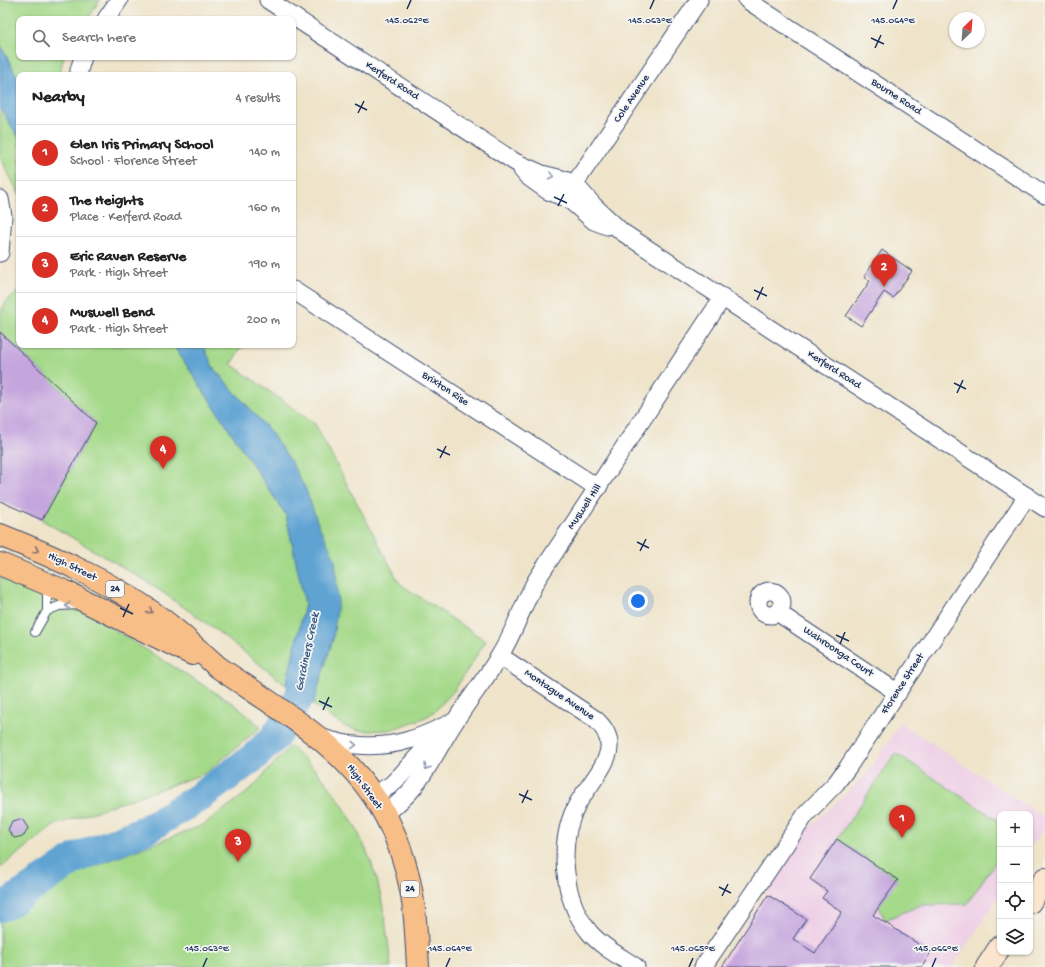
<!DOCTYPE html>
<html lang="en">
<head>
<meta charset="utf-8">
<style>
	body { margin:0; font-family:"Gochi Hand",sans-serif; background:#f6f6f6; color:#222 }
	.controls { position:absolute; right:12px; bottom:12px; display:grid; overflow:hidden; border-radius:8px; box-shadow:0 1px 3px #0004 }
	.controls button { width:36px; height:36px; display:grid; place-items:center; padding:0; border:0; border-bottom:1px solid #e0e0e0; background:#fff; color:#222; font:20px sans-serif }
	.compass { position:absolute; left:949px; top:12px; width:36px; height:36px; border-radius:50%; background:#fff; box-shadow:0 1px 3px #0004; rotate:25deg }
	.you { position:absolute; left:638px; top:601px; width:14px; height:14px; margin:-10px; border:3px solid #fff; border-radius:50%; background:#1a73e8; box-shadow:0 0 0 6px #1a73e833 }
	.badge { display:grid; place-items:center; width:26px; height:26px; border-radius:50%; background:#d93025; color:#fff; font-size:13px; font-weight:700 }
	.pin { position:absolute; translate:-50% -33px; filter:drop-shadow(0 1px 2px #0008) }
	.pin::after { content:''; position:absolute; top:21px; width:14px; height:12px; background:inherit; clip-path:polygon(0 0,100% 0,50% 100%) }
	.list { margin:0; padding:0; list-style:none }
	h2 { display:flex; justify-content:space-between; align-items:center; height:52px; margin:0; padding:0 16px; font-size:17px }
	h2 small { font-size:13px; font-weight:400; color:#767676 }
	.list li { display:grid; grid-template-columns:26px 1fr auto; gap:12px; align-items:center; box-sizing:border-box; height:56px; padding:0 16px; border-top:1px solid #e0e0e0 }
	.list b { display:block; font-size:15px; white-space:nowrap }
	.list p { margin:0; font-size:13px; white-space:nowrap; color:#767676 }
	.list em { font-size:13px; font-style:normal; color:#767676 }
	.icon { flex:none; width:22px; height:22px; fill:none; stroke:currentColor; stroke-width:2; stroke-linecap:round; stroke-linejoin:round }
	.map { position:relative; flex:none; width:1045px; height:967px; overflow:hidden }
	.search { position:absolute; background:#fff; box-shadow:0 1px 3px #0004; left:16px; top:16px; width:280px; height:44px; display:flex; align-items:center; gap:10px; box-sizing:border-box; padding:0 14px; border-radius:8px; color:#767676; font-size:15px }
	.panel { position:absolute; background:#fff; box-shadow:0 1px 3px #0004; left:16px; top:72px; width:280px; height:276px; border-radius:8px }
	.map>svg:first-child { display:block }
	.built { fill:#efd0e6 }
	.green { fill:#a4d989; stroke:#608474 }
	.water { fill:#5fa3d3; stroke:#3d6998 }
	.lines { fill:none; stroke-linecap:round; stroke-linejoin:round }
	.river { stroke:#5fa3d3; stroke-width:30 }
	.building { fill:#c5a5dd }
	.service-casing { stroke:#3b4a6e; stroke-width:10 }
	.minor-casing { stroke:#3b4a6e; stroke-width:19 }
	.secondary-casing { stroke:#3b4a6e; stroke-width:24 }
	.primary-casing { stroke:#3b4a6e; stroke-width:24 }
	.service { stroke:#fff; stroke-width:8 }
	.minor { stroke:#fff; stroke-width:17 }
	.secondary { stroke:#fce5cf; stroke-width:22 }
	.primary { stroke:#f7be87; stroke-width:22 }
	.oneway { stroke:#8d97ae }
	.oneway2 { stroke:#7e6f70 }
	.ticks { fill:none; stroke:#1b2f5e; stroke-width:1.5 }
	.labels { text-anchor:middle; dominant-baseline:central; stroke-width:3.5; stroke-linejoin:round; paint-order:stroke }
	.shield { fill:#f6f6f2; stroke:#5d6b8a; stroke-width:1 }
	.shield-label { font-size:10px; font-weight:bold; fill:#1b2f5e }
	.street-label { font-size:11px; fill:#1b2f5e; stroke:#f6f6f2 }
	.water-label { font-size:12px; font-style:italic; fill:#335887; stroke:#f6f6f2 }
	.ticks-label { font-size:10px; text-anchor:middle; fill:#1b2f5e; stroke:#f6f6f2; stroke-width:3.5; stroke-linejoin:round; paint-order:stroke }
</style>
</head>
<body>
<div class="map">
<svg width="1045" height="967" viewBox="0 0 1045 967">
	<rect width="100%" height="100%" fill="#f6f6f2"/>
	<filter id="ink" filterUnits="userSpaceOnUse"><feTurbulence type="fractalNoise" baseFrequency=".025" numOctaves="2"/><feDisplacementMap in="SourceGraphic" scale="8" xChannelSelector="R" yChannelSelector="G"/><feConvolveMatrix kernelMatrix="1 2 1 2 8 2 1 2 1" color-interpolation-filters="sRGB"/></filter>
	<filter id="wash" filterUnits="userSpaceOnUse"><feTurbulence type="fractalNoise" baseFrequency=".012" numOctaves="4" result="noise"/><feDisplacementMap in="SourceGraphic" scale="16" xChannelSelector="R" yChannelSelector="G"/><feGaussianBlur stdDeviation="0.9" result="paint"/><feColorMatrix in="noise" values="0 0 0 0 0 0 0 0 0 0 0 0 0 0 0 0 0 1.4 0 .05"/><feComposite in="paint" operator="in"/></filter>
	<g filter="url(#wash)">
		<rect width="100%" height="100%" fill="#efe4ca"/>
		<polygon class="built" points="901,723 1045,818 1045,827 1030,849 1030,814 1000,814 1000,895 952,967 717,967 811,826 865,776"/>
		<g class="green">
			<polygon points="0,0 100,0 88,19 19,19 19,57 64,57 62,63 60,75 19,75 19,80 0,44"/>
			<polygon points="0,108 19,138 19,194 0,157"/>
			<path d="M19,282V345H173L286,515L305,604L286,685L212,627L146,581L42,520L96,423L0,332C0,316 0,302 15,295L19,288Z"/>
			<polygon points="203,345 243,345 231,364 315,424 400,584 486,641 454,691 435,711 428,716 416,721 390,730 368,731 356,730 344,726 331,718 313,704 333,639 318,524 306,490 291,462 270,431 214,369"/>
			<polygon points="0,577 85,612 234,704 261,727 206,773 94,812 55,825 0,868"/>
			<path d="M290,746C302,757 315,768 325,781C348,809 366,844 377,880C384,908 388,938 391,967H0V922L80,872L203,825L249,791Z"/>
			<polygon points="896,753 1000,822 1000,855 967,904 921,905 885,920 879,907 897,879 837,839"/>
		</g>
		<g class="water">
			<polygon points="0,44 19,80 19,138 0,108"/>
			<polygon points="173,345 203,345 214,369 270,431 291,462 306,490 318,524 335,559 338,601 333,639 313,704 286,685 305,604 286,515"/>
		</g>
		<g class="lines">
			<polyline class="river" points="0,907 6,905 76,858 145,830 198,798 254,757 275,737 290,713 300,695 310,654"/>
		</g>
		<g id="blocks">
			<g class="building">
				<polygon points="882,250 912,271 893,298 884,292 861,326 846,316 870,281 864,277"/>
				<polygon points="0,332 96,423 42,520 0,501"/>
				<polygon points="22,819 28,828 24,836 14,838 8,830 12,821"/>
				<polygon points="837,839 898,880 873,915 931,952 922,967 722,967 768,895 806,919 793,939 815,953 842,912 822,898 827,891 810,879"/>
			</g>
		</g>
	</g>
	<g filter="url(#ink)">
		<use href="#blocks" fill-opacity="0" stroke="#3b4a6e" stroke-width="1"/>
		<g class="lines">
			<defs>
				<g id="service">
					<polyline points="47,611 59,606 80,605"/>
					<polyline points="35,632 47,611 47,586"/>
				</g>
				<g id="minor">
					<polyline points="268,0 515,162 542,174 562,179 570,182 578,188 594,206 622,232 1045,508"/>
					<polyline points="747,0 1045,195"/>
					<polyline points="106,19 119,0"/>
					<polyline points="79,75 79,70 83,57"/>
					<polyline points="522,170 527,176 548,191 565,198 572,202 594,221 607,226"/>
					<polyline points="565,198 699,0"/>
					<polyline points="0,199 3,216 0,253"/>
					<polyline points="293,290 598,488"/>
					<circle cx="770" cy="603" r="12"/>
					<polyline points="777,612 898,693"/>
					<path d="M500,656L595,719C603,726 610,735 609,748C608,765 587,787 578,803C557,841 562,900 590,933C602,947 621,957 636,967"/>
					<path d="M320,737C347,747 380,749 409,740C424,736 440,728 455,721"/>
					<polyline points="373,795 391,785 401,775 421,753 440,735"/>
					<path d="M385,814C395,806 405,798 413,788C429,768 440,745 454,723C468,700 486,679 500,655C515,631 523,604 537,579L723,297"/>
					<polyline points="703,967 806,814 836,783 848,767 1027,496"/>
				</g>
				<g id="secondary">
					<polyline points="1030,902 1045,879"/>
					<polyline points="987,967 1000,947"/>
				</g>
				<g id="primary">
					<path d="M0,535C52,556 105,579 152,612C168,623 182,635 196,648C204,654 211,661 218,667C279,710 348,746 385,815C400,843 410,877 414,909C416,928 417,948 418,967"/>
					<polyline points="0,564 64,591 192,654"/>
				</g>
			</defs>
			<use href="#service" class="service-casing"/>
			<use href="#minor" class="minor-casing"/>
			<use href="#secondary" class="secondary-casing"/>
			<use href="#primary" class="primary-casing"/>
			<use href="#service" class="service"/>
			<use href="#minor" class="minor"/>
			<use href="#secondary" class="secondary"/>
			<use href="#primary" class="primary"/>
		</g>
		<defs><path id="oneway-chevron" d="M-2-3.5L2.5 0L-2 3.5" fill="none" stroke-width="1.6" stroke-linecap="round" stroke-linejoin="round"/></defs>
		<g class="oneway">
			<use href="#oneway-chevron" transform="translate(551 176) rotate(14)"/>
			<use href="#oneway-chevron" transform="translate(68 606) rotate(177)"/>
			<use href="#oneway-chevron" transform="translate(354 745) rotate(3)"/>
			<use href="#oneway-chevron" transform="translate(427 767) rotate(123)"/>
		</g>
		<g class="oneway2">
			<use href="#oneway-chevron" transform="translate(36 550) rotate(23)"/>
			<use href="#oneway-chevron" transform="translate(150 611) rotate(34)"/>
		</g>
	</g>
	<path class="ticks" d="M407,9L411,0M650,9L654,0M893,9L897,0M871,38L884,44M875,48L881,35M355,104L367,110M358,113L364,101M554,197L567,203M558,206L564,194M754,290L767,296M757,300L763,287M954,383L966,389M957,393L963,380M437,449L450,455M440,458L446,446M637,542L649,548M640,551L646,539M120,608L133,614M123,617L129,604M836,635L849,641M840,644L845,632M319,701L332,707M323,710L329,697M519,794L532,800M522,803L528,790M719,887L731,893M722,896L728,884M203,967L207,958M446,967L450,958M689,967L693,958M932,967L936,958"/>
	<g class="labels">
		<g class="shield">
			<rect x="106" y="581" width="18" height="16" rx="3"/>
			<rect x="401" y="881" width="18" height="16" rx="3"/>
		</g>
		<g class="shield-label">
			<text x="115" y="589">24</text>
			<text x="410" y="889">24</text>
		</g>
		<g class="street-label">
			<text transform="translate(392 81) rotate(33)">Kerferd Road</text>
			<text transform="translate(896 97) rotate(33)">Bourne Road</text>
			<text transform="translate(632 99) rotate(-56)">Cole Avenue</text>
			<text transform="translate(834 370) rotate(33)">Kerferd Road</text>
			<text transform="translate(445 389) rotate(33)">Brixton Rise</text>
			<text transform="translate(585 507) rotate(-56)">Muswell Hill</text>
			<text transform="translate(72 567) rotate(26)">High Street</text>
			<text transform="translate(838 652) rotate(34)">Wahroonga Court</text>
			<text transform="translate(903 684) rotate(-57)">Florence Street</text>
			<text transform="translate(559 695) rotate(34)">Montague Avenue</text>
			<text transform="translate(364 787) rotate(54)">High Street</text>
		</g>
		<g class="water-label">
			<text transform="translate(308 652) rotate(-78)">Gardiners Creek</text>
		</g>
	</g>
	<g class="ticks-label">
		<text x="407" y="23">145.062°E</text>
		<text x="650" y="23">145.063°E</text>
		<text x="893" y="23">145.064°E</text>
		<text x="693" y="951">145.065°E</text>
		<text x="936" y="951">145.066°E</text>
		<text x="207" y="951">145.063°E</text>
		<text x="450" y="951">145.064°E</text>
	</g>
</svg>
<div class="controls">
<button>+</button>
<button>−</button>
<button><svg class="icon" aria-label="locate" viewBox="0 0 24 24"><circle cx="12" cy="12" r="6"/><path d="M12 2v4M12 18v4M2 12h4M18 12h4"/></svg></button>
<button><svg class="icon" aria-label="layers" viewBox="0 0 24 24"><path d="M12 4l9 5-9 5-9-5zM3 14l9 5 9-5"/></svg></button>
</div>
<svg class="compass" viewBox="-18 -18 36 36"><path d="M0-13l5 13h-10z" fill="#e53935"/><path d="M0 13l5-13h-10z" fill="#767676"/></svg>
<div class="you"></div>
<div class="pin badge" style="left:902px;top:838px">1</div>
<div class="pin badge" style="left:884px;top:287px">2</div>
<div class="pin badge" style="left:238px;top:862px">3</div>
<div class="pin badge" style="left:163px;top:469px">4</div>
<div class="search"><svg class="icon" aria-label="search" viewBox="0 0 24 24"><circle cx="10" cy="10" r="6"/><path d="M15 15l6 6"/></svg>Search here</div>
<section class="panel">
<h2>Nearby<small>4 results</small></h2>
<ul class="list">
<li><span class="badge">1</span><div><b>Glen Iris Primary School</b><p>School · Florence Street</p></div><em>140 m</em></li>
<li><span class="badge">2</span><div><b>The Heights</b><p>Place · Kerferd Road</p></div><em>160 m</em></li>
<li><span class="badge">3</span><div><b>Eric Raven Reserve</b><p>Park · High Street</p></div><em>190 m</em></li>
<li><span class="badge">4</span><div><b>Muswell Bend</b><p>Park · High Street</p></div><em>200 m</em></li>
</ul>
</section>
</div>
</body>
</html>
